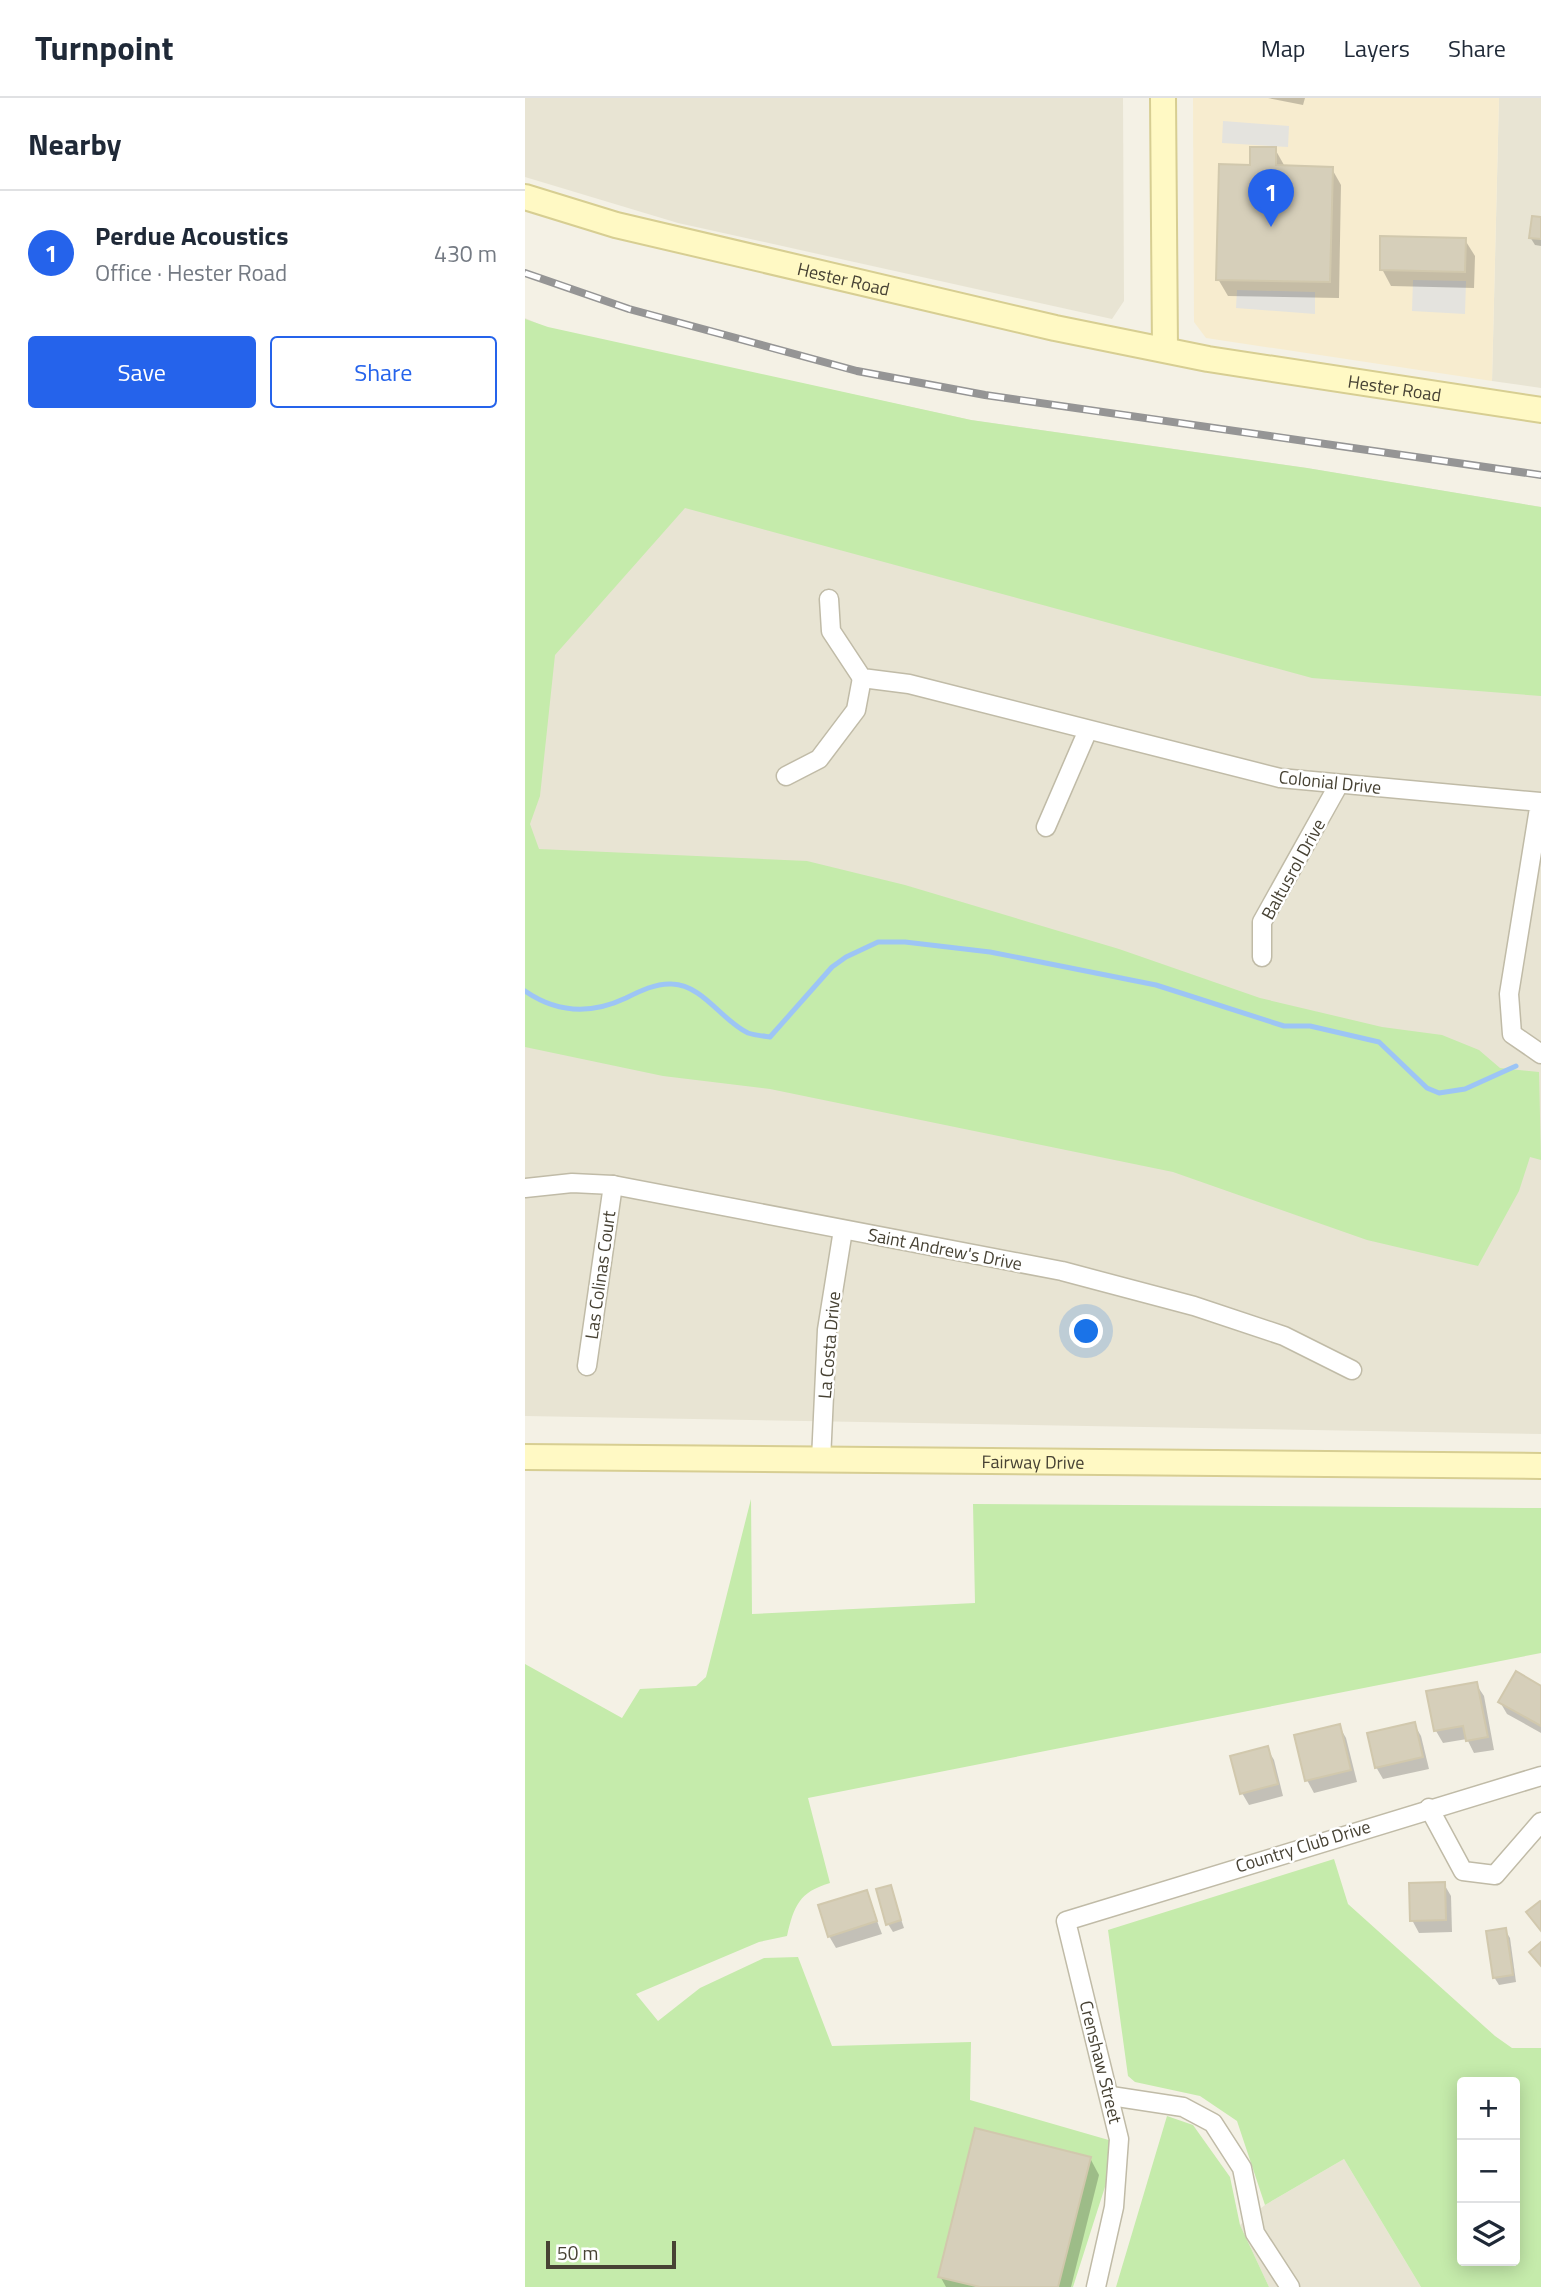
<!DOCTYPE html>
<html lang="en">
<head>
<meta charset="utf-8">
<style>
	body { margin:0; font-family:"Titillium Web",sans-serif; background:#f6f6f7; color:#1f2937 }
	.controls { position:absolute; right:21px; bottom:21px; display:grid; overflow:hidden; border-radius:7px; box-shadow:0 4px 18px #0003 }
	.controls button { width:63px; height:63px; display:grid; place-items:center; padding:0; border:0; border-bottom:2px solid #e0e1e3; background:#fff; color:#1f2937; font:35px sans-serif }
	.scale { position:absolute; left:21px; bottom:18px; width:130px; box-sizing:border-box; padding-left:7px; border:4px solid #474234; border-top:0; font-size:19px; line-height:24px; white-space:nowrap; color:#474234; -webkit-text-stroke:5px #fff; paint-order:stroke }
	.you { position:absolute; left:562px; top:1234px; width:24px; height:24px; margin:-18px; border:5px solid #fff; border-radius:50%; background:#1a73e8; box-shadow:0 0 0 10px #1a73e833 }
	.badge { display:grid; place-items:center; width:46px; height:46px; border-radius:50%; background:#2563eb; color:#fff; font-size:23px; font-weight:700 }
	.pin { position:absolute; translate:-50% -58px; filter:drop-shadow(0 2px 4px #0008) }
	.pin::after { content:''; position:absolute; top:37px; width:24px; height:21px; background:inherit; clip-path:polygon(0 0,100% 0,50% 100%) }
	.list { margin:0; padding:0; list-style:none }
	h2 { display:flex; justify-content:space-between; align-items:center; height:91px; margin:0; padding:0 28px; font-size:30px }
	h2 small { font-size:23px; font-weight:400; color:#747a83 }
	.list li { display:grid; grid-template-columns:46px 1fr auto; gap:21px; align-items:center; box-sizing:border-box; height:126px; padding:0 28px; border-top:2px solid #e0e1e3 }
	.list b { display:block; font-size:26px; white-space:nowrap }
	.list p { margin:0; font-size:23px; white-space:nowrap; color:#747a83 }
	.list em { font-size:23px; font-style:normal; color:#747a83 }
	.actions { display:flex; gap:14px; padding:21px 28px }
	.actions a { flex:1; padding:16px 0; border:2px solid #2563eb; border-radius:7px; text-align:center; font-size:24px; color:#2563eb }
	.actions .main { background:#2563eb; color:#fff }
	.icon { flex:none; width:38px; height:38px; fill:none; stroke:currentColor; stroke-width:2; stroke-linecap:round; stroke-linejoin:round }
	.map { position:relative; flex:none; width:1016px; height:2189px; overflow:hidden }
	header { display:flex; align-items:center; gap:42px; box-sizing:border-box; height:98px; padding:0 35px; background:#fff; border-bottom:2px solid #e0e1e3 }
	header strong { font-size:33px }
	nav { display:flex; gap:38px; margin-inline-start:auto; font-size:24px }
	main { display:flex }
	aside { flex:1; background:#fff }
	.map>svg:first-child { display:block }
	.residential { fill:#e8e4d3 }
	.commercial { fill:#f7eccf }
	.green { fill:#c5ebab; fill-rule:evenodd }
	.parking { fill:#e4e3de }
	.shadow { fill:#0003 }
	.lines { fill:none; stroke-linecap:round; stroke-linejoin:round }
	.stream { stroke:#9dc5f5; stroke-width:5 }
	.building { fill:#d6cfba; stroke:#d1c8ad; stroke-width:2 }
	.street-casing { stroke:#c0bba7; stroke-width:21 }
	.secondary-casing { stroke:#d7ce92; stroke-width:28 }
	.street { stroke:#fff; stroke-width:18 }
	.secondary { stroke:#fff9c4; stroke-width:24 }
	.rail-casing { stroke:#959595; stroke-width:8 }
	.rail { stroke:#fff; stroke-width:5; stroke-dasharray:16; stroke-linecap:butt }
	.labels { text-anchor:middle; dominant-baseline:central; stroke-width:5; stroke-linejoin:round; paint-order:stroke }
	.street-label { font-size:18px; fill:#474234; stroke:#fff }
</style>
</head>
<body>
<header>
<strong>Turnpoint</strong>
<nav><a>Map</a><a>Layers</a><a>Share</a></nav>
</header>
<main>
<aside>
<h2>Nearby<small></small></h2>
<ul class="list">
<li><span class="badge">1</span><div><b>Perdue Acoustics</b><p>Office · Hester Road</p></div><em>430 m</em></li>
</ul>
<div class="actions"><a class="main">Save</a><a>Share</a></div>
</aside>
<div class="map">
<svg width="1016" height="2189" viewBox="0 0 1016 2189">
	<rect width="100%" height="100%" fill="#f4f1e5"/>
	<g class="residential">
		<polygon points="0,0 598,0 599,203 587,221 153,125 0,79"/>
		<polygon points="974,0 1016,0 1016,290 967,283"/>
		<polygon points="0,220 25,231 446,322 782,370 1016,409 1016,1336 0,1318"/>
		<polygon points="819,2061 896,2189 744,2189 715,2127 740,2107"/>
	</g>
	<polygon class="commercial" points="668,0 974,0 967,283 681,240 669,224"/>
	<g class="green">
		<polygon points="0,221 23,229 446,322 782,370 1016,409 1016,598 787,580 160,410 30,557 15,698 5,726 14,751 282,763 380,787 594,851 735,900 857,929 917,937 954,952 975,970 1014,974 1016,1062 1005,1059 994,1093 953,1168 842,1142 648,1074 245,991 138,978 0,949"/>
		<path d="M226,1401L227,1516L450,1505L448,1406L1016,1410V1555L283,1700L305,1785C274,1794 269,1808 262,1838L234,1844L111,1896L133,1923L175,1890L239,1860L273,1859L307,1948L446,1944L445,2002L594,2045L548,2189H0V1566L97,1620L115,1591L171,1588L181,1579Z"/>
		<path d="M809,1761L823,1806L970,1938L987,1950H1016V2189H896L819,2061L740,2107L712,2023L675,1998L610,1984L603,1978L583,1832ZM937,1984H990V2163H937Z"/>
		<polygon points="642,2018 668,2027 705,2079 715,2127 744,2189 591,2189"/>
	</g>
	<g class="parking">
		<polygon points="698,23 764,28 763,49 697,45"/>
		<polygon points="888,182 941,183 940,216 887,213"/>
		<polygon points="712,192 790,194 790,216 711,210"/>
	</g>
	<g class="shadow">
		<polygon points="743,0 780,0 778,7"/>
		<polygon points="750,51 759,67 807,71 816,87 814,200 703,198 693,181 727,69"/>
		<polygon points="1016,121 1016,148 1010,147 1005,139"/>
		<polygon points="940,142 950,158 949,190 866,188 857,171"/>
		<polygon points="951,1586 959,1598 969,1652 949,1655 942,1641 918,1645 911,1633"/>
		<polygon points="1016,1590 1016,1635 982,1616 975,1604"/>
		<polygon points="889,1626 896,1638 904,1671 858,1681 851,1669"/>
		<polygon points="814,1628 821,1640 832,1684 789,1695 782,1682"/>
		<polygon points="742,1650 749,1662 758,1698 724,1707 717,1695"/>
		<polygon points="919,1786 926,1798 927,1834 894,1835 887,1822"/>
		<polygon points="365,1789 379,1830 368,1834 363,1826"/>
		<polygon points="341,1794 357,1836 311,1850 304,1838"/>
		<polygon points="980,1832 985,1840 991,1884 974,1887 969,1879"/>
		<polygon points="565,2060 574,2077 546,2189 421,2189 415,2178"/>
	</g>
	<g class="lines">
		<path class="stream" d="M0,893C32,915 65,917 101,900C115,893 131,885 147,886C178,887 197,923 223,935C229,937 238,938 245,939L307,869L321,859L353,844H380L465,854L631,887L759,928H785L854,944L902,990L914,995L940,991L991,968"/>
	</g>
	<g class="building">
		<polygon points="725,49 751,49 751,67 808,69 805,184 691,182 694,66 725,67"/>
		<polygon points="1007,118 1016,119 1016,141 1004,140"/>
		<polygon points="855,138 941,140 940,174 855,172"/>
		<polygon points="991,1573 1016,1588 1016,1628 973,1604"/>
		<polygon points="952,1584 963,1639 941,1643 938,1628 909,1633 901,1593"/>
		<polygon points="890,1624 898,1659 850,1670 842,1635"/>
		<polygon points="815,1626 826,1672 780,1683 769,1637"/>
		<polygon points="743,1648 753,1686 715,1696 705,1658"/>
		<polygon points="920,1784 921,1822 885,1823 884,1785"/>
		<polygon points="366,1787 376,1822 361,1827 351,1791"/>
		<polygon points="342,1792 352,1823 303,1839 293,1807"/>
		<polygon points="1015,1803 1016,1804 1016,1833 1001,1814"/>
		<polygon points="981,1830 988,1877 968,1880 961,1833"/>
		<polygon points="1016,1844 1016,1868 1004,1854"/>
		<polygon points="450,2030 566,2059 533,2189 455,2189 413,2179"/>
	</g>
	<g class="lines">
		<defs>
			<g id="street">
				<polyline points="304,501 306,533 337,580 384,586 755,680 1015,704 984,896 987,936 1016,956"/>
				<polyline points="261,678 294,661 331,612 337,580"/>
				<polyline points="521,729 563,632"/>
				<polyline points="737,859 737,824 814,686"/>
				<polyline points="0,1090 47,1085 88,1087 537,1173 669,1208 759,1238 827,1272"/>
				<polyline points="62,1268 88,1087"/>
				<polyline points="296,1362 302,1232 318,1132"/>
				<polyline points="904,1710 938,1773 970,1777 1016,1724"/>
				<polyline points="586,1998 658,2009 688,2025 717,2070 730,2135 765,2189"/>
				<polyline points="571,2189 589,2109 594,2041 541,1823 1016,1678"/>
			</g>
			<g id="secondary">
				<polyline points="638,0 640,251"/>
				<path id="s1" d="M0,99L91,127L530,230L683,261L1016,312"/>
				<path id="s2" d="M0,1359L1016,1368"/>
			</g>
		</defs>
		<use href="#street" class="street-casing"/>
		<use href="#secondary" class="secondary-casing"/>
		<use href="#street" class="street"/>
		<use href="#secondary" class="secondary"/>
		<defs>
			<polyline id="rail" points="0,175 104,211 332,273 460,297 1016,377"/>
		</defs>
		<use href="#rail" class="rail-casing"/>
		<use href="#rail" class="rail"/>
	</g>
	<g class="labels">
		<g class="street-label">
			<text stroke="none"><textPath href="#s1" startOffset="329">Hester Road</textPath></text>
			<text stroke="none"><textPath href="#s1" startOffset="891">Hester Road</textPath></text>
			<text transform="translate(805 684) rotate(6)">Colonial Drive</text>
			<text transform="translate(768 771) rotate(-61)">Baltusrol Drive</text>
			<text transform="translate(420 1151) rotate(11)">Saint Andrew's Drive</text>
			<text transform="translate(75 1177) rotate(-82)">Las Colinas Court</text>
			<text transform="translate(304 1247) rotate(-85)">La Costa Drive</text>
			<text stroke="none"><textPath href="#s2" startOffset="508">Fairway Drive</textPath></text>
			<text transform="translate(778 1748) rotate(-17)">Country Club Drive</text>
			<text transform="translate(576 1964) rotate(76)">Crenshaw Street</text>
		</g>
	</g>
</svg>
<div class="controls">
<button>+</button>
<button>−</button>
<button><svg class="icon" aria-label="layers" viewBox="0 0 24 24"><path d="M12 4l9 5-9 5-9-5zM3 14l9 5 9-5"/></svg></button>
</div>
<div class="scale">50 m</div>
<div class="you"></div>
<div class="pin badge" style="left:746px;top:129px">1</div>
</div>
</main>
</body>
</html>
